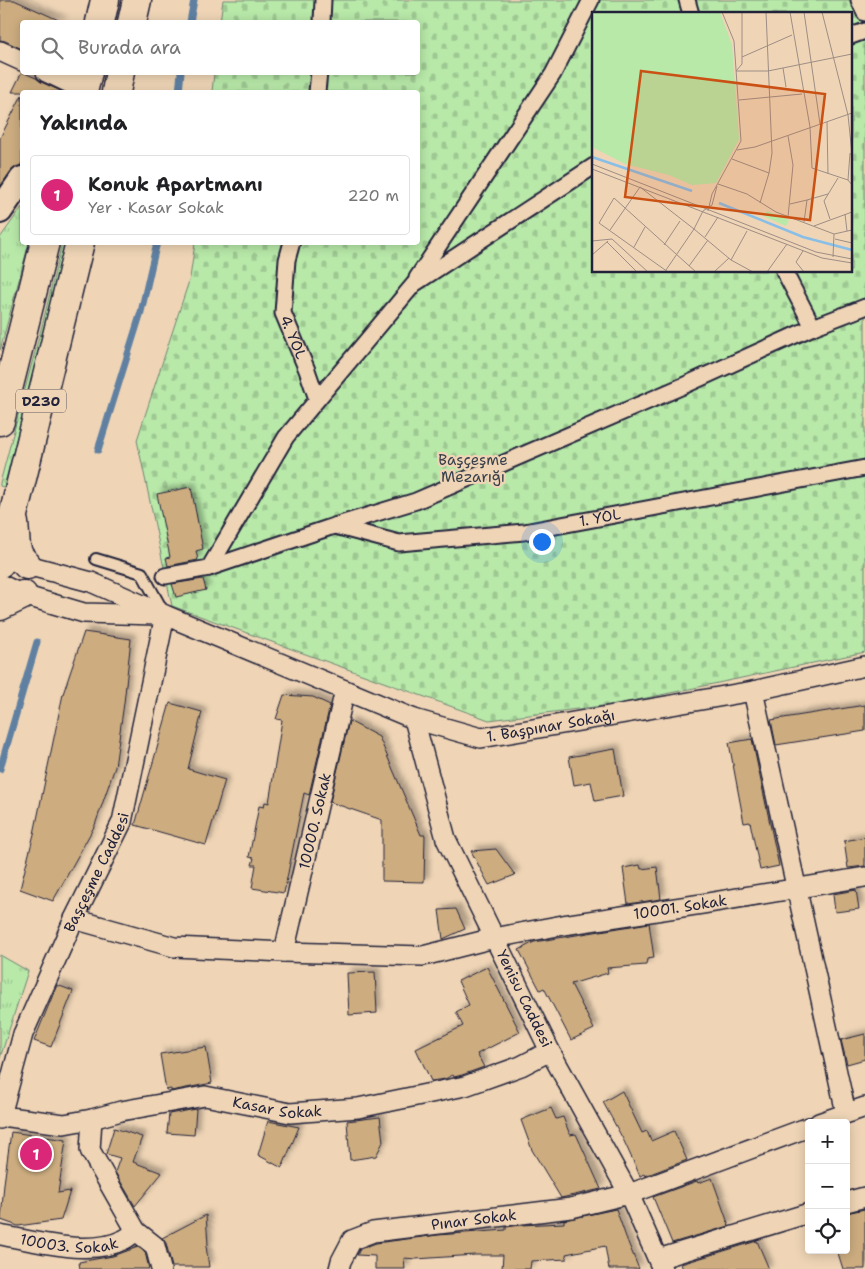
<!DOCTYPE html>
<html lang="tr">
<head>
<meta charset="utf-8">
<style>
	body { margin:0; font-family:"Shantell Sans",sans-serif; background:#f2f2f2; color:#202124 }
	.controls { position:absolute; right:15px; bottom:15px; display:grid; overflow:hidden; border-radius:5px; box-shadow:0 2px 12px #0003 }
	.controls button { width:45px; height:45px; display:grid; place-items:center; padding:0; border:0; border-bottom:1px solid #e0e0e0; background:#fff; color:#202124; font:25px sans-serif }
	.you { position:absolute; left:541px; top:541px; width:18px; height:18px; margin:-12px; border:4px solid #fff; border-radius:50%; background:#1a73e8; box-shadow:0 0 0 8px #1a73e833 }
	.badge { display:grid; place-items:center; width:32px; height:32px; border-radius:50%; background:#db2777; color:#fff; font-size:16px; font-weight:700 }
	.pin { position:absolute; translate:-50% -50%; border:2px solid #fff; box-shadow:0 1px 5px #0006 }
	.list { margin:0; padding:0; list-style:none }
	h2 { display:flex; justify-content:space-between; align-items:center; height:65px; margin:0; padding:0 20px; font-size:21px }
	h2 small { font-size:16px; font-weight:400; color:#757577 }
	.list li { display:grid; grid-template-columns:32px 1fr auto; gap:15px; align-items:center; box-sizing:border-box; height:80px; margin:0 10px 10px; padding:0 10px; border:1px solid #e0e0e0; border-radius:5px }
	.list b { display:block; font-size:19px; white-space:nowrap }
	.list p { margin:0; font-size:16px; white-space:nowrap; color:#757577 }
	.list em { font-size:16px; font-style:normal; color:#757577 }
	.icon { flex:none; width:28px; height:28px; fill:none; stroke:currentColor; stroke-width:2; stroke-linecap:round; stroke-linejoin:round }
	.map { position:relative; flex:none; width:865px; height:1269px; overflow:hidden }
	.search { position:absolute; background:#fff; box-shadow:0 2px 12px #0003; left:20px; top:20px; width:400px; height:55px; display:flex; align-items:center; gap:12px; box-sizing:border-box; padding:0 18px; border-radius:5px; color:#757577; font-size:19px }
	.panel { position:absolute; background:#fff; box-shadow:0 2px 12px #0003; left:20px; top:90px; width:400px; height:155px; border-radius:5px }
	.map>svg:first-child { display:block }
	.grass { fill:url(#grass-tufts); stroke:#6d8672 }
	.cemetery { fill:url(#cemetery-stones); stroke:#6d8672; fill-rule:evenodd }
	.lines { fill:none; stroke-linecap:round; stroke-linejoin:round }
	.stream { stroke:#6080a2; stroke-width:7 }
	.building { fill:#cdad80; stroke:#22223b; filter:url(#shadow) }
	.service-casing { stroke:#22223b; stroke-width:14 }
	.pedestrian-casing { stroke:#22223b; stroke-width:19 }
	.minor-casing { stroke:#22223b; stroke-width:22 }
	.tertiary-casing { stroke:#22223b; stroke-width:28 }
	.trunk-casing { stroke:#22223b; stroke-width:31 }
	.service { stroke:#efd5b6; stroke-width:10 }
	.pedestrian { stroke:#efd5b6; stroke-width:15 }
	.minor { stroke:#efd5b6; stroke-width:19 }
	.tertiary { stroke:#efd5b6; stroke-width:24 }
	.trunk { stroke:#efd5b6; stroke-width:28 }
	.labels { text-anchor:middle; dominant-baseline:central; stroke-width:4.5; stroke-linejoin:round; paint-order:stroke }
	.shield { fill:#efd5b6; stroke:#605860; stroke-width:1 }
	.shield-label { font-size:14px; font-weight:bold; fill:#22223b }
	.street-label { font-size:15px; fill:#22223b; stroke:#efd5b6 }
	.park-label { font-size:15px; fill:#38404c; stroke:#efd5b6 }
	.inset-river { fill:none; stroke:#89bee7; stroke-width:2.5 }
	.inset-road { fill:none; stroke:#9d8d85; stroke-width:1 }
	.view { fill:#ca5113; fill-opacity:0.15; stroke:#ca5113; stroke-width:2.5 }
	.inset-edge { fill:none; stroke:#22223b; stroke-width:2.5 }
</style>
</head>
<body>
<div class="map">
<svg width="865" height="1269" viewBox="0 0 865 1269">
	<defs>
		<pattern id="grass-tufts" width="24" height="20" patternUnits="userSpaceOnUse" patternTransform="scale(1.25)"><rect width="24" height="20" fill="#b8e9a9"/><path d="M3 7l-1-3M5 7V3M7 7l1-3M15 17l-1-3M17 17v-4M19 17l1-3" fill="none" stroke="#9ec892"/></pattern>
		<pattern id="cemetery-stones" width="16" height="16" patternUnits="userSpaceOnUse" patternTransform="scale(1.25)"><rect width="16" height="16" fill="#b8e9a9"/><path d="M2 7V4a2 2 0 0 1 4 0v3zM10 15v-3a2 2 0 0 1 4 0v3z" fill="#9ec892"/></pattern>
		<filter id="shadow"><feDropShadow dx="4.5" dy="-4.5" stdDeviation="2.5" flood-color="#0004"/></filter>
	</defs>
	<rect width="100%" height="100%" fill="#efd5b6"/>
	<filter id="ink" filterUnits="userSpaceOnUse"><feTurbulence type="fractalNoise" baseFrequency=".02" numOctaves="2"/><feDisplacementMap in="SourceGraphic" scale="10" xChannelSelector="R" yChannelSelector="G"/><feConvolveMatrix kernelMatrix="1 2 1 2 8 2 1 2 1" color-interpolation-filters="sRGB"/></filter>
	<g filter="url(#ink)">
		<g class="grass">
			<polygon points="22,207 22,242 29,243 0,350 0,238"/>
			<polygon points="62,243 67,243 4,487 0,486 0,483 43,322"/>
			<polygon points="0,955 28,971 0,1058"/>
		</g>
		<path class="cemetery" d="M223,0H865V652L618,704L489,720L172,606L137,440L190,278L195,243L418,242V92H212L214,73L418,72V22H220ZM594,14H851V271H594Z"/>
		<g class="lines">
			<g class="stream">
				<polyline points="190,22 194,0"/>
				<polyline points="179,92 181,72"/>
				<polyline points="98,450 141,312 157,242"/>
				<polyline points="0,769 37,642"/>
			</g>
		</g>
		<g class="building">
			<polygon points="0,0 14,0 63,22 22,22 22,49 5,41 0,40"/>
			<polygon points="22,72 36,78 41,82 63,92 12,92"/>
			<polygon points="22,95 22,162 20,166 16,167 11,171 0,187 0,138"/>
			<polygon points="191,487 203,549 196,551 198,560 168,566 166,558 170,557 157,494"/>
			<polygon points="203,579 206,590 176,597 172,584"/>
			<polygon points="84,632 131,639 124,703 115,767 95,825 53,901 20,889 34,834 63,694"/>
			<polygon points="284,695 313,697 330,705 309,795 304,793 284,893 252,888 256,865 252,865 254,858 249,857 259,806 264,807 265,802 269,803 282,720 276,719"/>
			<polygon points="170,703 202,712 188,769 225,780 206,845 135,825"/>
			<polygon points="865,705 865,731 776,745 771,720"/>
			<polygon points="349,721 379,737 421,835 425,835 424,882 382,881 382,820 330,802"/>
			<polygon points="752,739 779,866 760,870 750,822 744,823 729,743"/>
			<polygon points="615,749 623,796 595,801 591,782 574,785 569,757"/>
			<polygon points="865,837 865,866 848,868 844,841"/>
			<polygon points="496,849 515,875 489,885 471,851"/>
			<polygon points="640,865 641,869 657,867 661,899 628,904 623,868"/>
			<polygon points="856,890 859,909 835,912 833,894"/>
			<polygon points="456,909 465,929 443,939 439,910"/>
			<polygon points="649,923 654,958 647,959 646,965 607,968 608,973 571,984 594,1029 571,1040 544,988 540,990 519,950 534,942"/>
			<polygon points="487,967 520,1032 477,1054 484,1067 462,1075 454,1077 453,1075 445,1079 431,1081 416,1049 463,1026 456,1012 469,1005 458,981"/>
			<polygon points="375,972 377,1013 349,1015 347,973"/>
			<polygon points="57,985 73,991 51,1047 34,1041"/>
			<polygon points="865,1034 865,1059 847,1064 841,1040"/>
			<polygon points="206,1047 212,1083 171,1091 171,1089 166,1090 160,1054"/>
			<polygon points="622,1091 642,1133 647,1131 651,1141 674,1131 687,1160 645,1176 644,1174 640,1176 624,1141 603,1102"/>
			<polygon points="551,1108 556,1119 563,1117 570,1135 576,1134 601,1189 561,1198 532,1150 521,1120"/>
			<polygon points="196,1109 194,1135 167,1133 169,1114"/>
			<polygon points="380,1117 383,1142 376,1156 350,1160 347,1121"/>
			<polygon points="268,1121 299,1127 282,1168 258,1155"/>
			<polygon points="114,1128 142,1137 133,1162 162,1173 135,1206 115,1172 120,1158 106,1154"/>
			<polygon points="11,1132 66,1140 58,1193 70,1191 61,1220 18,1226 1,1220 4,1184"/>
			<polygon points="712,1178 729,1226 672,1243 653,1197 697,1181 698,1183"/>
			<polygon points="616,1209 627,1240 639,1269 609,1269 605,1246 566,1254 567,1259 531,1261 530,1269 502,1269 503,1255 475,1255 416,1259 404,1258 405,1269 375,1269 375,1256 357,1255 360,1249 376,1243 438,1235 506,1230 506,1227 521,1225 564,1223 564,1220"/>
			<polygon points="865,1209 865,1269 843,1269 837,1250 846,1250 846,1213"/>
			<polygon points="206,1215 208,1245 206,1246 209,1267 172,1267 166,1243 162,1238"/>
			<polygon points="757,1241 769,1269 683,1269 681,1264"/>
			<polygon points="138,1247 145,1252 149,1269 80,1269 79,1262 113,1256"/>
		</g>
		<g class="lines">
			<defs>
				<polyline id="service" points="96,559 142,573 164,613"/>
				<g id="pedestrian">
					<polyline points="687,0 691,14"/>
					<polyline points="859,0 865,13"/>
					<polyline points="322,22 323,0"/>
					<polyline points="851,36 865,31"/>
					<polyline points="317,92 319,72"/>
					<path id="s1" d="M292,242L287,260L283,313L307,370L317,399"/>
					<polyline points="784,271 813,327"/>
					<polyline points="417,278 553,74 591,0"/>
					<path id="s2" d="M335,526L399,543L524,532L865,468"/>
					<polyline points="209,568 334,526 416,501 683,386 813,327 865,307"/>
					<polyline points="165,576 209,568 286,437 414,284 594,166"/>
				</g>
				<g id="minor">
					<polyline points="0,51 22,61"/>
					<polyline points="46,72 84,90"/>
					<path id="s3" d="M16,562L91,582L165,615L414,719L481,738L753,691L865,666"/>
					<polyline points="0,584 23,595 84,613 156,615"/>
					<path id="s4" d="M345,690L284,952L423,956L494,938L563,925L702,904L865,877"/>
					<polyline points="753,691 846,1113"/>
					<path id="s5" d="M414,719L446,839L550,1051L629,1194L662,1269"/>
					<polyline points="74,919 174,947 284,952"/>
					<path id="s6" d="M1,1116L64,1124L92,1119L121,1111L205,1096L290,1113L358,1108L465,1086L521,1066L550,1051"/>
					<path id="s7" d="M0,1119L23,1034L74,919L122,822L165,615"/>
					<polyline points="92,1119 90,1150 136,1231"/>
					<polyline points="819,1123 865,1107"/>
					<polyline points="846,1202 865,1197"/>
					<path id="s8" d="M0,1235C35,1241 90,1257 123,1240C128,1238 132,1234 136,1231L155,1246L161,1269"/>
					<polyline points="658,1259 809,1213"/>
					<path id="s9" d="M339,1269L341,1261L352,1240L373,1232L571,1208L629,1194L809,1127"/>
				</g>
				<polyline id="tertiary" points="0,211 22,179"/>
				<g id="trunk">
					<polyline points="100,22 105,0"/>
					<polyline points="132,22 137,0"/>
					<polyline points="83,92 88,72"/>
					<polyline points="116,92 120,72"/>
					<polyline points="0,421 45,242"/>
					<polyline points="14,523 16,547 19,556 27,565"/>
					<polyline points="0,563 14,511 80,242"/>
					<polyline points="0,606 23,595"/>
				</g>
			</defs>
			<use href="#service" class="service-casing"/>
			<use href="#pedestrian" class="pedestrian-casing"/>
			<use href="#minor" class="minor-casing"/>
			<use href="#tertiary" class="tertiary-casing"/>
			<use href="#trunk" class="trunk-casing"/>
			<use href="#service" class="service"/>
			<use href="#pedestrian" class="pedestrian"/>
			<use href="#minor" class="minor"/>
			<use href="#tertiary" class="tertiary"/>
			<use href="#trunk" class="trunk"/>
		</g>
	</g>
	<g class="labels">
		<rect class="shield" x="16" y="389.5" width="50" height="23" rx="4"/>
		<g class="shield-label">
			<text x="41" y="401">D230</text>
		</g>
		<g class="street-label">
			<text stroke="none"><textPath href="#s1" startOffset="98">4. YOL</textPath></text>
			<text stroke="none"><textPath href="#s2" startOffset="269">1. YOL</textPath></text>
			<text stroke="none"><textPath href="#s3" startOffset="569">1. Başpınar Sokağı</textPath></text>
			<text transform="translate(315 821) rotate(-77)">10000. Sokak</text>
			<text stroke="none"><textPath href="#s7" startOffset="266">Başçeşme Caddesi</textPath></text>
			<text stroke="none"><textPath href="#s4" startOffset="670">10001. Sokak</textPath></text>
			<text stroke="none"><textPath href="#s5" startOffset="302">Yenisu Caddesi</textPath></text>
			<text stroke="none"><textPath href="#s6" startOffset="281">Kasar Sokak</textPath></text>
			<text stroke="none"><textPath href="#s9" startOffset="156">Pınar Sokak</textPath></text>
			<text stroke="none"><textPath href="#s8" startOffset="70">10003. Sokak</textPath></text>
		</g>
		<g class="park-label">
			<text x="473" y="460">Başçeşme<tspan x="473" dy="17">Mezarığı</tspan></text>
		</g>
	</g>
	<g transform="translate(592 12)">
		<rect width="260" height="260" fill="#efd5b6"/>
		<path d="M175,199L197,208L194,214L171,204Z" fill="#b8e9a9"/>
		<path d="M0,0H128L140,33L147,127L124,171L100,173L77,163L33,152L0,135Z" fill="#b8e9a9"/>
		<path class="inset-river" d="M0,145L100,179M127,191L211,225L260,238"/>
		<path class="inset-road" d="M150,0V52L144,59H176L260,42M198,0L218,115L220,156L256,168L260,173M212,0L228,112M230,0L256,103L260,142M150,45L200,23M191,56L194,75M147,88L210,82M235,110L236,162M145,138L163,135L260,101M140,147L177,161L180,141L174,0M0,152L224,240L260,247M0,157L230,246L260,251M256,168L258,141M126,172L155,182L184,200L242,222M125,174L120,193L111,199L102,217L139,248L161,260M168,191L177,161M198,192L215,188M116,199L120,182L149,129L142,29L130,0M253,202L255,219M196,205L201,153L196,124M238,207L232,189L246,166M212,210L215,188L236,182M222,214L260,200M18,218L48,175L102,217L74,258M113,225L126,205M243,227L260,231M0,229L20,227L56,260M15,230L45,260M72,233L88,209M42,235L53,215M211,239L204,250L212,260M0,243L16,229M241,245L242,222L260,218M139,248L155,219M97,254L116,228M76,260L7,211L22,186L104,260M122,260L137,246M175,260L195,232"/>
		<path class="view" d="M49,59L233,82L218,208L33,185Z"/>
		<rect width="260" height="260" class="inset-edge"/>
	</g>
</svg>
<div class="controls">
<button>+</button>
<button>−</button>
<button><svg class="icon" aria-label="locate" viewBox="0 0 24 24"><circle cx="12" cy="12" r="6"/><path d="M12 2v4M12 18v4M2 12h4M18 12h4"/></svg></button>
</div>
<div class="you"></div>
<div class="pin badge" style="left:36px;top:1154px">1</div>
<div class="search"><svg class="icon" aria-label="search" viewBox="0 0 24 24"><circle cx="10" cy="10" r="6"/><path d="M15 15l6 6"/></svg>Burada ara</div>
<section class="panel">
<h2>Yakında<small></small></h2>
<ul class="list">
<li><span class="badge">1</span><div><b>Konuk Apartmanı</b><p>Yer · Kasar Sokak</p></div><em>220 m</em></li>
</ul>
</section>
</div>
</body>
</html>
